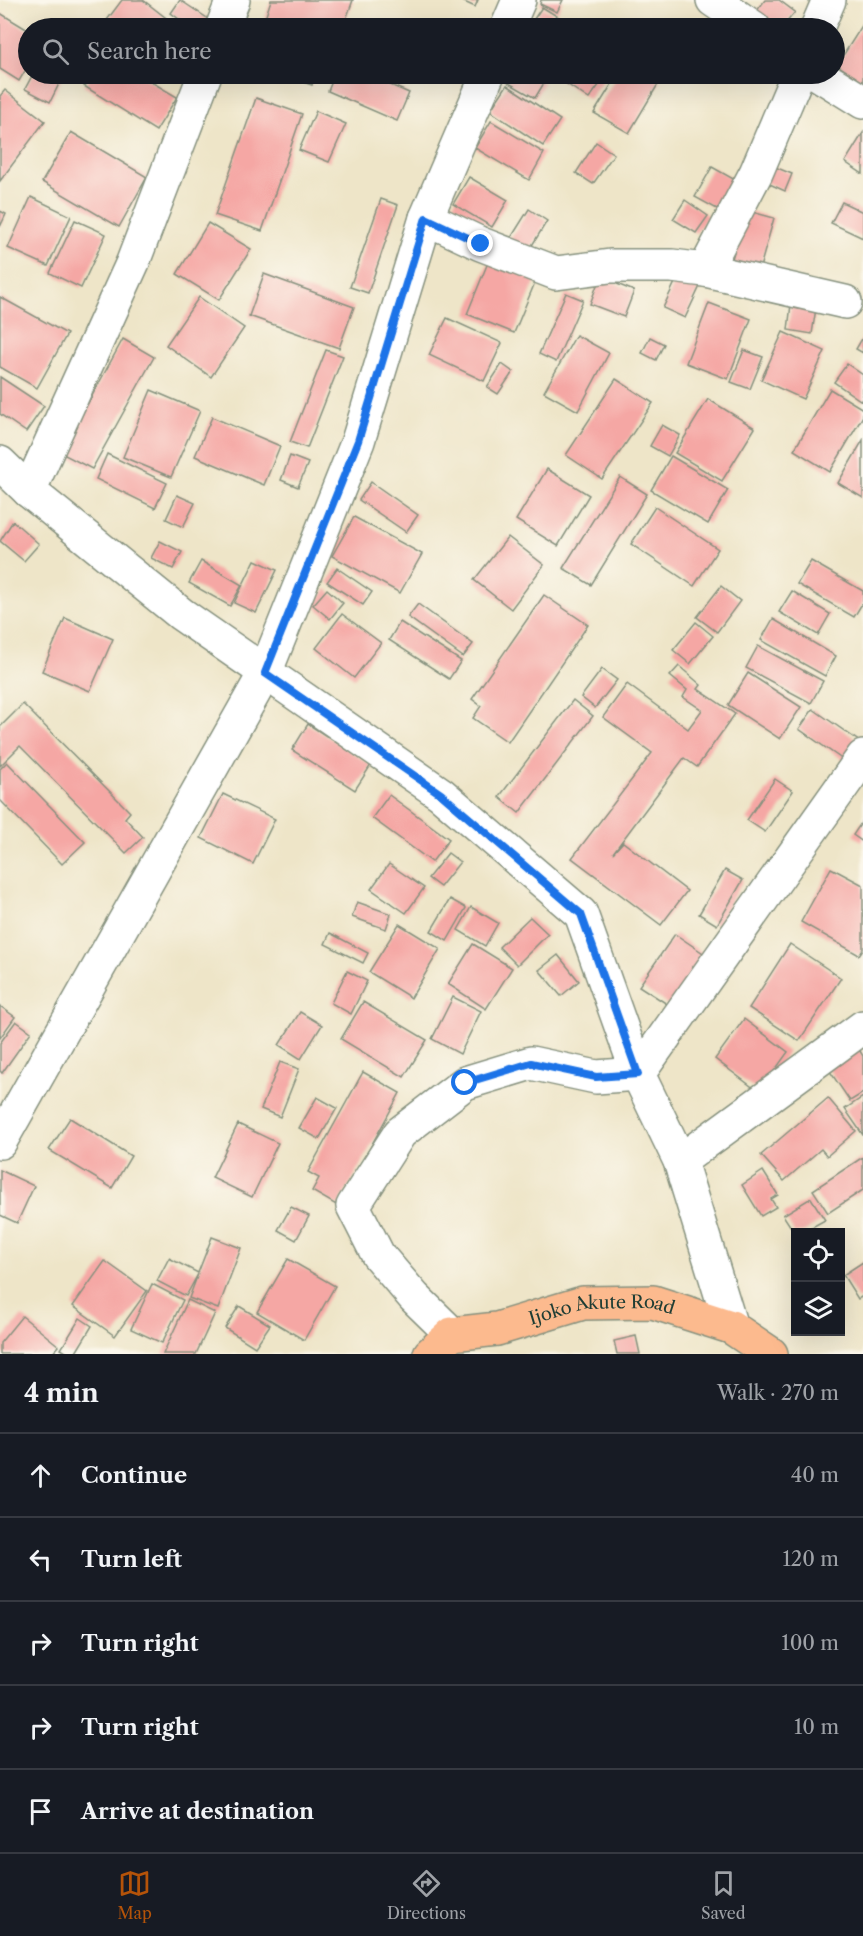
<!DOCTYPE html>
<html lang="en">
<head>
<meta charset="utf-8">
<style>
	body { margin:0; font-family:"Libre Caslon Text",serif; background:#20242c; color:#f1f3f6 }
	.controls { position:absolute; right:18px; bottom:18px; display:grid; overflow:hidden; border-radius:0px; box-shadow:0 6px 24px #0002 }
	.controls button { width:54px; height:54px; display:grid; place-items:center; padding:0; border:0; border-bottom:2px solid #363941; background:#171b24; color:#f1f3f6; font:30px sans-serif }
	.stop { position:absolute; width:18px; height:18px; margin:-14px; border:4px solid #1a73e8; border-radius:50%; background:#fff }
	.stop.end { background:#1a73e8; border-color:#fff; box-shadow:0 2px 6px #0008 }
	.list { margin:0; padding:0; list-style:none }
	h2 { display:flex; justify-content:space-between; align-items:center; height:78px; margin:0; padding:0 24px; font-size:26px }
	h2 small { font-size:20px; font-weight:400; color:#9ea1a6 }
	.list li { display:grid; grid-template-columns:39px 1fr auto; gap:18px; align-items:center; box-sizing:border-box; height:84px; padding:0 24px; border-top:2px solid #363941 }
	.list b { display:block; font-size:22px; white-space:nowrap }
	.list em { font-size:20px; font-style:normal; color:#9ea1a6 }
	.icon { flex:none; width:33px; height:33px; fill:none; stroke:currentColor; stroke-width:2; stroke-linecap:round; stroke-linejoin:round }
	.map { position:relative; flex:none; width:863px; height:1354px; overflow:hidden }
	.search { position:absolute; background:#171b24; box-shadow:0 6px 24px #0002; left:18px; right:18px; top:18px; height:66px; display:flex; align-items:center; gap:15px; box-sizing:border-box; padding:0 21px; border-radius:33px; color:#9ea1a6; font-size:22px }
	.sheet { height:498px; background:#171b24 }
	nav { display:flex; justify-content:space-around; align-items:center; box-sizing:border-box; height:84px; border-top:2px solid #363941; background:#171b24; font-size:16px; color:#9ea1a6 }
	nav a { display:grid; justify-items:center; gap:3px }
	nav .on { color:#b45309 }
	.map>svg:first-child { display:block }
	.building { fill:#f5a7a4 }
	.lines { fill:none; stroke-linecap:round; stroke-linejoin:round }
	.minor-casing { stroke:#86917e; stroke-width:36 }
	.major-casing { stroke:#86917e; stroke-width:36 }
	.minor { stroke:#fff; stroke-width:33 }
	.major { stroke:#fcba8e; stroke-width:33 }
	.route { stroke:#1a73e8; stroke-width:8 }
	.labels { text-anchor:middle; dominant-baseline:central; stroke-width:5; stroke-linejoin:round; paint-order:stroke }
	.street-label { font-size:18px; fill:#1f3d34; stroke:#fbf7ec }
</style>
</head>
<body>
<div class="map">
<svg width="863" height="1354" viewBox="0 0 863 1354">
	<rect width="100%" height="100%" fill="#fbf7ec"/>
	<filter id="ink" filterUnits="userSpaceOnUse"><feTurbulence type="fractalNoise" baseFrequency=".0167" numOctaves="2"/><feDisplacementMap in="SourceGraphic" scale="12" xChannelSelector="R" yChannelSelector="G"/><feConvolveMatrix kernelMatrix="1 2 1 2 8 2 1 2 1" color-interpolation-filters="sRGB"/></filter>
	<filter id="wash" filterUnits="userSpaceOnUse"><feTurbulence type="fractalNoise" baseFrequency=".008" numOctaves="4" result="noise"/><feDisplacementMap in="SourceGraphic" scale="24" xChannelSelector="R" yChannelSelector="G"/><feGaussianBlur stdDeviation="1.35" result="paint"/><feColorMatrix in="noise" values="0 0 0 0 0 0 0 0 0 0 0 0 0 0 0 0 0 1.4 0 .05"/><feComposite in="paint" operator="in"/></filter>
	<g filter="url(#wash)">
		<rect width="100%" height="100%" fill="#eee5c8"/>
		<g id="blocks">
			<g class="building">
				<polygon points="122,0 143,0 179,28 110,28 104,24"/>
				<polygon points="180,0 210,20 204,28 191,28 171,13"/>
				<polygon points="271,0 353,0 343,28 262,28"/>
				<polygon points="460,0 478,0 475,7"/>
				<polygon points="541,0 563,0 557,12 540,4"/>
				<polygon points="765,0 779,0 795,12 782,28 778,28 756,12"/>
				<polygon points="542,7 560,18 553,28 549,28 534,19"/>
				<polygon points="0,13 28,30 28,66 19,81 0,69"/>
				<polygon points="863,24 863,82 837,65"/>
				<polygon points="33,74 64,74 50,102 25,89"/>
				<polygon points="92,74 138,74 177,97 156,131 84,86"/>
				<polygon points="279,74 315,74 312,85"/>
				<polygon points="335,74 365,74 409,93 397,121 328,91"/>
				<polygon points="512,74 529,74 544,83 535,98 507,82"/>
				<polygon points="552,74 607,74 589,99"/>
				<polygon points="618,74 648,74 660,81 629,133 594,113"/>
				<polygon points="507,85 560,120 543,146 490,111"/>
				<polygon points="5,90 45,121 0,181 0,96"/>
				<polygon points="256,98 302,114 262,231 215,215"/>
				<polygon points="316,111 346,124 329,162 299,150"/>
				<polygon points="491,121 544,153 529,180 475,148"/>
				<polygon points="71,132 147,177 119,227 42,182"/>
				<polygon points="863,133 863,174 845,162"/>
				<polygon points="596,142 614,154 593,184 576,173"/>
				<polygon points="770,165 792,174 785,191 763,181"/>
				<polygon points="712,167 744,185 728,215 695,197"/>
				<polygon points="469,177 508,200 492,227 453,204"/>
				<polygon points="31,197 71,216 48,266 8,248"/>
				<polygon points="381,199 398,205 368,293 350,287"/>
				<polygon points="685,200 708,216 696,233 673,219"/>
				<polygon points="842,202 863,212 863,238 831,223"/>
				<polygon points="529,209 547,221 528,252 509,241"/>
				<polygon points="745,210 774,218 759,271 731,263"/>
				<polygon points="0,211 6,214 0,227"/>
				<polygon points="75,220 106,234 81,288 50,273"/>
				<polygon points="208,223 251,249 219,300 177,274"/>
				<polygon points="489,260 536,280 514,333 467,314"/>
				<polygon points="264,274 354,307 339,348 249,316"/>
				<polygon points="679,274 701,284 685,318 663,308"/>
				<polygon points="600,277 634,291 624,317 590,304"/>
				<polygon points="566,293 583,300 556,362 539,354"/>
				<polygon points="0,297 67,334 37,388 0,367"/>
				<polygon points="199,297 244,328 211,377 166,345"/>
				<polygon points="709,303 751,319 728,379 686,363"/>
				<polygon points="791,304 816,308 812,334 788,330"/>
				<polygon points="447,318 502,343 484,381 429,355"/>
				<polygon points="783,332 825,351 803,399 761,380"/>
				<polygon points="576,335 609,353 578,411 544,392"/>
				<polygon points="650,337 664,344 656,360 642,353"/>
				<polygon points="863,337 863,353 856,349"/>
				<polygon points="123,339 154,357 92,469 61,453"/>
				<polygon points="326,350 343,356 307,448 290,442"/>
				<polygon points="744,350 763,357 750,389 731,382"/>
				<polygon points="502,364 513,372 498,394 487,387"/>
				<polygon points="847,364 863,375 863,402 834,382"/>
				<polygon points="0,377 44,406 26,432 0,414"/>
				<polygon points="616,379 653,403 602,479 566,455"/>
				<polygon points="830,389 863,409 863,416 830,472 794,450"/>
				<polygon points="151,390 200,411 171,477 123,457"/>
				<polygon points="708,399 755,428 722,481 675,453"/>
				<polygon points="212,417 280,446 264,485 195,456"/>
				<polygon points="662,425 680,435 668,456 650,446"/>
				<polygon points="863,440 863,498 838,483"/>
				<polygon points="107,454 167,483 155,508 96,479"/>
				<polygon points="290,456 308,463 298,487 281,480"/>
				<polygon points="671,456 728,490 708,524 651,490"/>
				<polygon points="547,469 589,495 558,546 516,520"/>
				<polygon points="620,477 647,494 591,585 563,568"/>
				<polygon points="371,482 418,515 406,532 359,500"/>
				<polygon points="177,495 195,503 183,527 166,519"/>
				<polygon points="655,507 718,549 694,586 631,544"/>
				<polygon points="354,517 422,554 400,593 332,556"/>
				<polygon points="13,521 39,544 24,561 0,541"/>
				<polygon points="508,537 544,565 511,609 474,580"/>
				<polygon points="160,541 182,552 173,569 151,558"/>
				<polygon points="255,560 277,570 256,613 234,603"/>
				<polygon points="201,561 242,585 230,606 189,583"/>
				<polygon points="811,561 863,591 863,602 854,617 797,584"/>
				<polygon points="337,568 372,592 363,605 327,582"/>
				<polygon points="721,586 740,601 717,632 697,617"/>
				<polygon points="327,589 343,603 330,619 313,605"/>
				<polygon points="792,591 830,614 818,635 779,612"/>
				<polygon points="544,595 588,625 508,742 473,718 481,706 472,699"/>
				<polygon points="418,604 473,644 463,657 408,617"/>
				<polygon points="342,614 381,643 354,678 316,648"/>
				<polygon points="65,618 113,639 90,691 42,671"/>
				<polygon points="773,619 836,656 825,676 761,640"/>
				<polygon points="400,622 461,661 449,679 389,640"/>
				<polygon points="696,622 713,636 690,664 673,650"/>
				<polygon points="758,646 823,681 811,703 746,668"/>
				<polygon points="679,666 701,685 698,689 735,714 697,767 684,758 613,853 623,842 687,891 661,925 572,858 652,753 603,717 627,684 688,729 702,710 683,697 687,690 670,676"/>
				<polygon points="602,669 617,680 595,708 581,697"/>
				<polygon points="748,673 801,707 780,739 728,705"/>
				<polygon points="573,700 593,716 519,813 499,797"/>
				<polygon points="23,704 130,812 125,818 143,837 126,853 20,746 0,766 0,727"/>
				<polygon points="813,709 860,742 846,762 799,729"/>
				<polygon points="308,724 371,765 355,790 292,750"/>
				<polygon points="7,762 85,842 62,864 0,800 0,769"/>
				<polygon points="775,779 793,791 765,832 747,820"/>
				<polygon points="223,794 275,819 253,864 201,838"/>
				<polygon points="389,795 449,839 432,862 372,818"/>
				<polygon points="863,820 863,842 853,835"/>
				<polygon points="448,853 460,862 440,887 428,878"/>
				<polygon points="389,864 424,888 406,913 371,889"/>
				<polygon points="831,868 863,885 863,949 859,955 801,922"/>
				<polygon points="725,870 743,880 717,925 699,914"/>
				<polygon points="450,899 466,908 447,941 431,931"/>
				<polygon points="357,902 391,914 386,929 352,917"/>
				<polygon points="471,907 498,923 485,946 458,930"/>
				<polygon points="530,917 548,934 517,965 499,947"/>
				<polygon points="399,924 440,949 411,998 369,972"/>
				<polygon points="330,933 368,953 363,963 325,944"/>
				<polygon points="675,934 706,955 670,1006 639,986"/>
				<polygon points="473,944 512,968 486,1009 448,984"/>
				<polygon points="790,944 841,978 799,1041 749,1008"/>
				<polygon points="558,955 579,981 561,996 539,970"/>
				<polygon points="347,971 367,981 351,1014 331,1003"/>
				<polygon points="453,997 481,1011 460,1054 432,1039"/>
				<polygon points="363,1002 427,1040 404,1077 341,1039"/>
				<polygon points="0,1006 15,1017 0,1038"/>
				<polygon points="300,1012 322,1025 301,1059 279,1045"/>
				<polygon points="744,1019 788,1052 759,1092 715,1059"/>
				<polygon points="16,1021 31,1032 2,1073 0,1071 0,1043"/>
				<polygon points="857,1046 863,1056 863,1093 850,1101 827,1067"/>
				<polygon points="280,1062 299,1069 280,1117 261,1109"/>
				<polygon points="363,1072 400,1093 338,1206 312,1191 319,1178 308,1172"/>
				<polygon points="317,1097 337,1108 319,1139 299,1128"/>
				<polygon points="863,1097 863,1135 845,1109"/>
				<polygon points="828,1098 856,1131 827,1156 821,1149 784,1181 761,1155"/>
				<polygon points="70,1118 131,1156 112,1188 49,1150"/>
				<polygon points="238,1124 278,1143 252,1197 212,1178"/>
				<polygon points="863,1157 863,1190 828,1213 813,1190"/>
				<polygon points="0,1170 34,1186 17,1223 0,1215"/>
				<polygon points="763,1171 778,1195 771,1199 776,1207 761,1216 742,1185"/>
				<polygon points="811,1198 825,1220 803,1232 796,1232 796,1235 783,1215"/>
				<polygon points="291,1207 309,1216 296,1240 278,1230"/>
				<polygon points="212,1237 241,1248 218,1309 189,1298 198,1274 186,1296 157,1281 169,1258 198,1273"/>
				<polygon points="288,1259 335,1286 304,1340 257,1312"/>
				<polygon points="105,1261 147,1291 115,1336 73,1306"/>
				<polygon points="863,1262 863,1296 858,1299 843,1275"/>
				<polygon points="152,1284 183,1300 162,1343 131,1329"/>
				<polygon points="188,1300 215,1313 196,1354 163,1354"/>
				<polygon points="239,1306 270,1325 255,1347 225,1328"/>
				<polygon points="22,1316 59,1346 52,1354 0,1354 0,1343"/>
				<polygon points="80,1318 92,1326 75,1354 69,1354 61,1349"/>
				<polygon points="636,1336 640,1354 617,1354 614,1341"/>
			</g>
		</g>
	</g>
	<g filter="url(#ink)">
		<use href="#blocks" fill-opacity="0" stroke="#86917e" stroke-width="1.5"/>
		<g class="lines">
			<defs>
				<g id="minor">
					<polyline points="713,0 754,28"/>
					<polyline points="222,28 233,0"/>
					<polyline points="507,28 519,0"/>
					<polyline points="817,28 829,0"/>
					<polyline points="818,74 863,102"/>
					<polyline points="426,218 481,244 556,273 610,266 672,266 705,270 845,302"/>
					<polyline points="705,270 756,173 798,74"/>
					<polyline points="0,463 29,491 181,614 441,794 581,914 638,1074 680,1161 731,1327"/>
					<polyline points="29,491 133,262 205,74"/>
					<polyline points="638,1074 863,757"/>
					<polyline points="0,1142 265,673 358,441 426,218 488,74"/>
					<polyline points="680,1161 863,1027"/>
					<polyline points="452,1334 414,1297 378,1255 353,1206 400,1133 465,1083 531,1063 596,1077 638,1074"/>
				</g>
				<g id="major">
					<path id="s1" d="M430,1354L452,1334L497,1329L583,1303L653,1302L731,1327L771,1354"/>
				</g>
			</defs>
			<use href="#minor" class="minor-casing"/>
			<use href="#major" class="major-casing"/>
			<use href="#minor" class="minor"/>
			<use href="#major" class="major"/>
		</g>
	</g>
	<g class="lines" filter="url(#ink)">
		<polyline class="route" points="465,1083 531,1063 596,1077 638,1074 581,914 441,794 265,673 358,441 426,218 481,244"/>
	</g>
	<g class="labels">
		<g class="street-label">
			<text stroke="none"><textPath href="#s1" startOffset="183">Ijoko Akute Road</textPath></text>
		</g>
	</g>
</svg>
<div class="controls">
<button><svg class="icon" aria-label="locate" viewBox="0 0 24 24"><circle cx="12" cy="12" r="6"/><path d="M12 2v4M12 18v4M2 12h4M18 12h4"/></svg></button>
<button><svg class="icon" aria-label="layers" viewBox="0 0 24 24"><path d="M12 4l9 5-9 5-9-5zM3 14l9 5 9-5"/></svg></button>
</div>
<div class="stop" style="left:465px;top:1083px"></div>
<div class="stop end" style="left:481px;top:244px"></div>
<div class="search"><svg class="icon" aria-label="search" viewBox="0 0 24 24"><circle cx="10" cy="10" r="6"/><path d="M15 15l6 6"/></svg>Search here</div>
</div>
<section class="sheet">
<h2>4 min<small>Walk · 270 m</small></h2>
<ul class="list">
<li><svg class="icon" aria-label="ahead" viewBox="0 0 24 24"><path d="M12 20V5M6 11l6-6 6 6"/></svg><div><b>Continue</b></div><em>40 m</em></li>
<li><svg class="icon" aria-label="left" viewBox="0 0 24 24"><path d="M17 20v-9H6M10 6l-5 5 5 5"/></svg><div><b>Turn left</b></div><em>120 m</em></li>
<li><svg class="icon" aria-label="right" viewBox="0 0 24 24"><path d="M7 20v-9h11M14 6l5 5-5 5"/></svg><div><b>Turn right</b></div><em>100 m</em></li>
<li><svg class="icon" aria-label="right" viewBox="0 0 24 24"><path d="M7 20v-9h11M14 6l5 5-5 5"/></svg><div><b>Turn right</b></div><em>10 m</em></li>
<li><svg class="icon" aria-label="arrive" viewBox="0 0 24 24"><path d="M6 21V4h12l-3 4 3 4H6"/></svg><div><b>Arrive at destination</b></div></li>
</ul>
</section>
<nav>
<a class="on"><svg class="icon" aria-label="map" viewBox="0 0 24 24"><path d="M3 6l6-2 6 2 6-2v14l-6 2-6-2-6 2zM9 4v14M15 6v14"/></svg>Map</a>
<a><svg class="icon" aria-label="directions" viewBox="0 0 24 24"><path d="M12 3l9 9-9 9-9-9zM9 14v-3h6M13 9l2 2-2 2"/></svg>Directions</a>
<a><svg class="icon" aria-label="saved" viewBox="0 0 24 24"><path d="M7 4h10v16l-5-4-5 4z"/></svg>Saved</a>
</nav>
</body>
</html>
